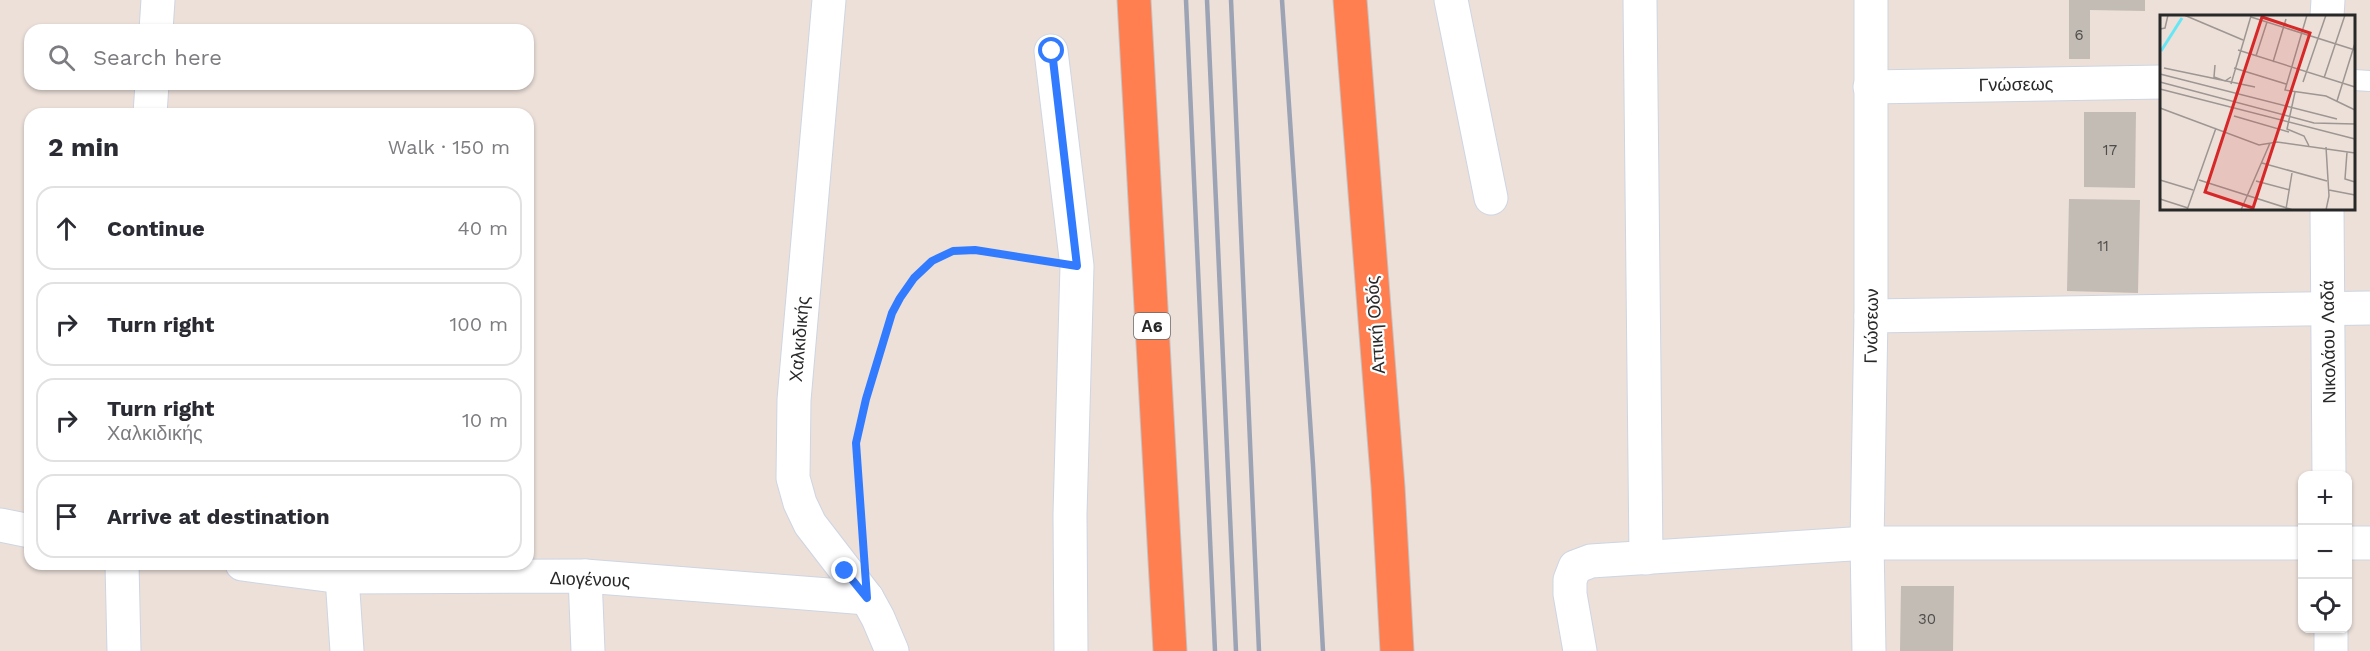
<!DOCTYPE html>
<html lang="en">
<head>
<meta charset="utf-8">
<style>
	body { margin:0; font-family:"Work Sans",sans-serif; background:#f2f2f3; color:#2b2b33 }
	.controls { position:absolute; right:18px; bottom:18px; display:grid; overflow:hidden; border-radius:12px; box-shadow:0 2px 4px #0004 }
	.controls button { width:54px; height:54px; display:grid; place-items:center; padding:0; border:0; border-bottom:2px solid #e1e1e2; background:#fff; color:#2b2b33; font:30px sans-serif }
	.stop { position:absolute; width:18px; height:18px; margin:-14px; border:4px solid #327bff; border-radius:50%; background:#fff }
	.stop.end { background:#327bff; border-color:#fff; box-shadow:0 2px 6px #0008 }
	.list { margin:0; padding:0; list-style:none }
	h2 { display:flex; justify-content:space-between; align-items:center; height:78px; margin:0; padding:0 24px; font-size:26px }
	h2 small { font-size:20px; font-weight:400; color:#7c7c81 }
	.list li { display:grid; grid-template-columns:39px 1fr auto; gap:18px; align-items:center; box-sizing:border-box; height:84px; margin:0 12px 12px; padding:0 12px; border:2px solid #e1e1e2; border-radius:18px }
	.list b { display:block; font-size:22px; white-space:nowrap }
	.list p { margin:0; font-size:20px; white-space:nowrap; color:#7c7c81 }
	.list em { font-size:20px; font-style:normal; color:#7c7c81 }
	.icon { flex:none; width:33px; height:33px; fill:none; stroke:currentColor; stroke-width:2; stroke-linecap:round; stroke-linejoin:round }
	.map { position:relative; flex:none; width:2370px; height:651px; overflow:hidden }
	.search { position:absolute; background:#fff; box-shadow:0 2px 4px #0004; left:24px; top:24px; width:510px; height:66px; display:flex; align-items:center; gap:15px; box-sizing:border-box; padding:0 21px; border-radius:18px; color:#7c7c81; font-size:22px }
	.panel { position:absolute; background:#fff; box-shadow:0 2px 4px #0004; left:24px; top:108px; width:510px; height:462px; border-radius:18px }
	.map>svg:first-child { display:block }
	.building { fill:#c3bcb5 }
	.lines { fill:none; stroke-linecap:round; stroke-linejoin:round }
	.lane-casing { stroke:#ced5e2; stroke-width:22 }
	.street-casing { stroke:#ced5e2; stroke-width:35 }
	.secondary-casing { stroke:#ced5e2; stroke-width:35 }
	.highway-casing { stroke:#c3c3c3; stroke-width:35 }
	.path { stroke:#c3c3c3; stroke-width:4; stroke-dasharray:4.5 3; stroke-linecap:butt }
	.lane { stroke:#fff; stroke-width:20 }
	.street { stroke:#fff; stroke-width:33 }
	.secondary { stroke:#fff; stroke-width:33 }
	.highway { stroke:#ff7f50; stroke-width:33 }
	.rail { stroke:#9ca3b4; stroke-width:4.5 }
	.route { stroke:#327bff; stroke-width:8 }
	.labels { text-anchor:middle; dominant-baseline:central; stroke-width:4.5; stroke-linejoin:round; paint-order:stroke }
	.number-label { font-size:15px; fill:#4f4d4b }
	.shield { fill:#fff; stroke:#686868; stroke-width:1.5 }
	.shield-label { font-size:16px; font-weight:bold; fill:#282828 }
	.street-label { font-size:18px; fill:#282828; stroke:#fff }
	.inset-river { fill:none; stroke:#66e6f4; stroke-width:3 }
	.inset-road { fill:none; stroke:#9e9692; stroke-width:1.5 }
	.view { fill:#d62828; fill-opacity:0.15; stroke:#d62828; stroke-width:3 }
	.inset-edge { fill:none; stroke:#282828; stroke-width:3 }
</style>
</head>
<body>
<div class="map">
<svg width="2370" height="651" viewBox="0 0 2370 651">
	<rect width="100%" height="100%" fill="#ece0d9"/>
	<g class="building">
		<polygon points="2069,0 2145,0 2145,11 2090,10 2090,59 2069,59"/>
		<polygon points="2084,112 2136,112 2135,188 2084,187"/>
		<polygon points="2069,199 2140,200 2138,293 2067,291"/>
		<polygon points="1901,586 1954,586 1953,651 1900,651"/>
	</g>
	<g class="lines">
		<defs>
			<polyline id="lane" points="2354,80 2370,81"/>
			<g id="street">
				<polyline points="1451,0 1491,198"/>
				<polyline points="1640,0 1646,558"/>
				<polyline points="2327,16 2328,0"/>
				<polyline points="156,30 158,0"/>
				<polyline points="1051,51 1077,266 1070,514 1071,651"/>
				<polyline points="1870,87 2162,82"/>
				<polyline points="150,114 152,84"/>
				<polyline points="2327,208 2329,476"/>
				<polyline points="1871,316 2370,308"/>
				<polyline points="0,525 30,531"/>
				<polyline points="2348,543 2370,543"/>
				<polyline points="122,564 124,651"/>
				<polyline points="242,564 342,577 585,576 867,598"/>
				<polyline points="585,576 588,651"/>
				<polyline points="342,577 347,651"/>
				<polyline points="2331,628 2331,651"/>
				<polyline points="1580,651 1570,594 1570,580 1575,567 1591,561 1867,543 2302,543"/>
				<polyline points="1869,651 1867,543 1871,316 1871,0"/>
			</g>
			<polyline id="secondary" points="829,0 794,400 793,478 800,503 810,524 867,598 878,618 892,651"/>
			<g id="highway">
				<polyline points="1134,0 1170,651"/>
				<polyline points="1350,0 1388,487 1397,651"/>
			</g>
		</defs>
		<use href="#lane" class="lane-casing"/>
		<use href="#street" class="street-casing"/>
		<use href="#secondary" class="secondary-casing"/>
		<use href="#highway" class="highway-casing"/>
		<polyline class="path" points="863,537 856,443 866,399 892,313 900,298 914,278 932,261 953,251 975,250 1043,260"/>
		<use href="#lane" class="lane"/>
		<use href="#street" class="street"/>
		<use href="#secondary" class="secondary"/>
		<use href="#highway" class="highway"/>
		<g class="rail">
			<polyline points="1186,0 1215,651"/>
			<polyline points="1207,0 1236,651"/>
			<polyline points="1231,0 1259,651"/>
			<polyline points="1282,0 1313,465 1323,651"/>
		</g>
	</g>
	<g class="lines">
		<polyline class="route" points="845,571 867,598 856,443 866,399 892,313 900,298 914,278 932,261 953,251 975,250 1077,266 1052,51"/>
	</g>
	<g class="labels">
		<g class="number-label">
			<text x="2079" y="35">6</text>
			<text x="2110" y="150">17</text>
			<text x="2103" y="246">11</text>
			<text x="1927" y="619">30</text>
		</g>
		<rect class="shield" x="1134" y="313" width="36" height="26" rx="4.5"/>
		<g class="shield-label">
			<text x="1152" y="326">Α6</text>
		</g>
		<g class="street-label">
			<text transform="translate(2016 84) rotate(-1)">Γνώσεως</text>
			<text transform="translate(1375 325) rotate(-94)">Αττική Οδός</text>
			<text transform="translate(1871 326) rotate(-89)">Γνώσεων</text>
			<text transform="translate(799 339) rotate(-85)">Χαλκιδικής</text>
			<text transform="translate(2328 342) rotate(-91)">Νικολάου Λαδά</text>
			<text transform="translate(590 579) rotate(2)">Διογένους</text>
		</g>
	</g>
	<g transform="translate(2160 15)">
		<rect width="195" height="195" fill="#ece0d9"/>
		<path class="inset-river" d="M1,36L22,3"/>
		<path class="inset-road" d="M24,0L83,25M147,0L125,75L166,81L195,95M91,2L195,35M0,14L5,13L8,0M78,35L195,72M96,41L107,7M113,47L126,4M55,50L54,62L65,66L71,62M4,53L95,72M74,53L126,69M0,59L177,104M164,63L185,0M0,67L154,108L195,109M143,67L166,0M71,69L91,1M0,74L195,124M135,77L127,114L144,121L149,131M177,86L195,28M0,93L99,130L117,127L195,138M74,101L129,117M187,137L185,164L195,167M102,148L167,166M0,165L33,175M39,165L133,195M96,166L130,175M169,175L195,180M0,184L28,193M126,194L132,158M27,195L56,113M81,195L110,128M166,195L169,181L166,132"/>
		<path class="view" d="M102,2L150,18L93,193L45,177Z"/>
		<rect width="195" height="195" class="inset-edge"/>
	</g>
</svg>
<div class="controls">
<button>+</button>
<button>−</button>
<button><svg class="icon" aria-label="locate" viewBox="0 0 24 24"><circle cx="12" cy="12" r="6"/><path d="M12 2v4M12 18v4M2 12h4M18 12h4"/></svg></button>
</div>
<div class="stop" style="left:1052px;top:51px"></div>
<div class="stop end" style="left:845px;top:571px"></div>
<div class="search"><svg class="icon" aria-label="search" viewBox="0 0 24 24"><circle cx="10" cy="10" r="6"/><path d="M15 15l6 6"/></svg>Search here</div>
<section class="panel">
<h2>2 min<small>Walk · 150 m</small></h2>
<ul class="list">
<li><svg class="icon" aria-label="ahead" viewBox="0 0 24 24"><path d="M12 20V5M6 11l6-6 6 6"/></svg><div><b>Continue</b></div><em>40 m</em></li>
<li><svg class="icon" aria-label="right" viewBox="0 0 24 24"><path d="M7 20v-9h11M14 6l5 5-5 5"/></svg><div><b>Turn right</b></div><em>100 m</em></li>
<li><svg class="icon" aria-label="right" viewBox="0 0 24 24"><path d="M7 20v-9h11M14 6l5 5-5 5"/></svg><div><b>Turn right</b><p>Χαλκιδικής</p></div><em>10 m</em></li>
<li><svg class="icon" aria-label="arrive" viewBox="0 0 24 24"><path d="M6 21V4h12l-3 4 3 4H6"/></svg><div><b>Arrive at destination</b></div></li>
</ul>
</section>
</div>
</body>
</html>
